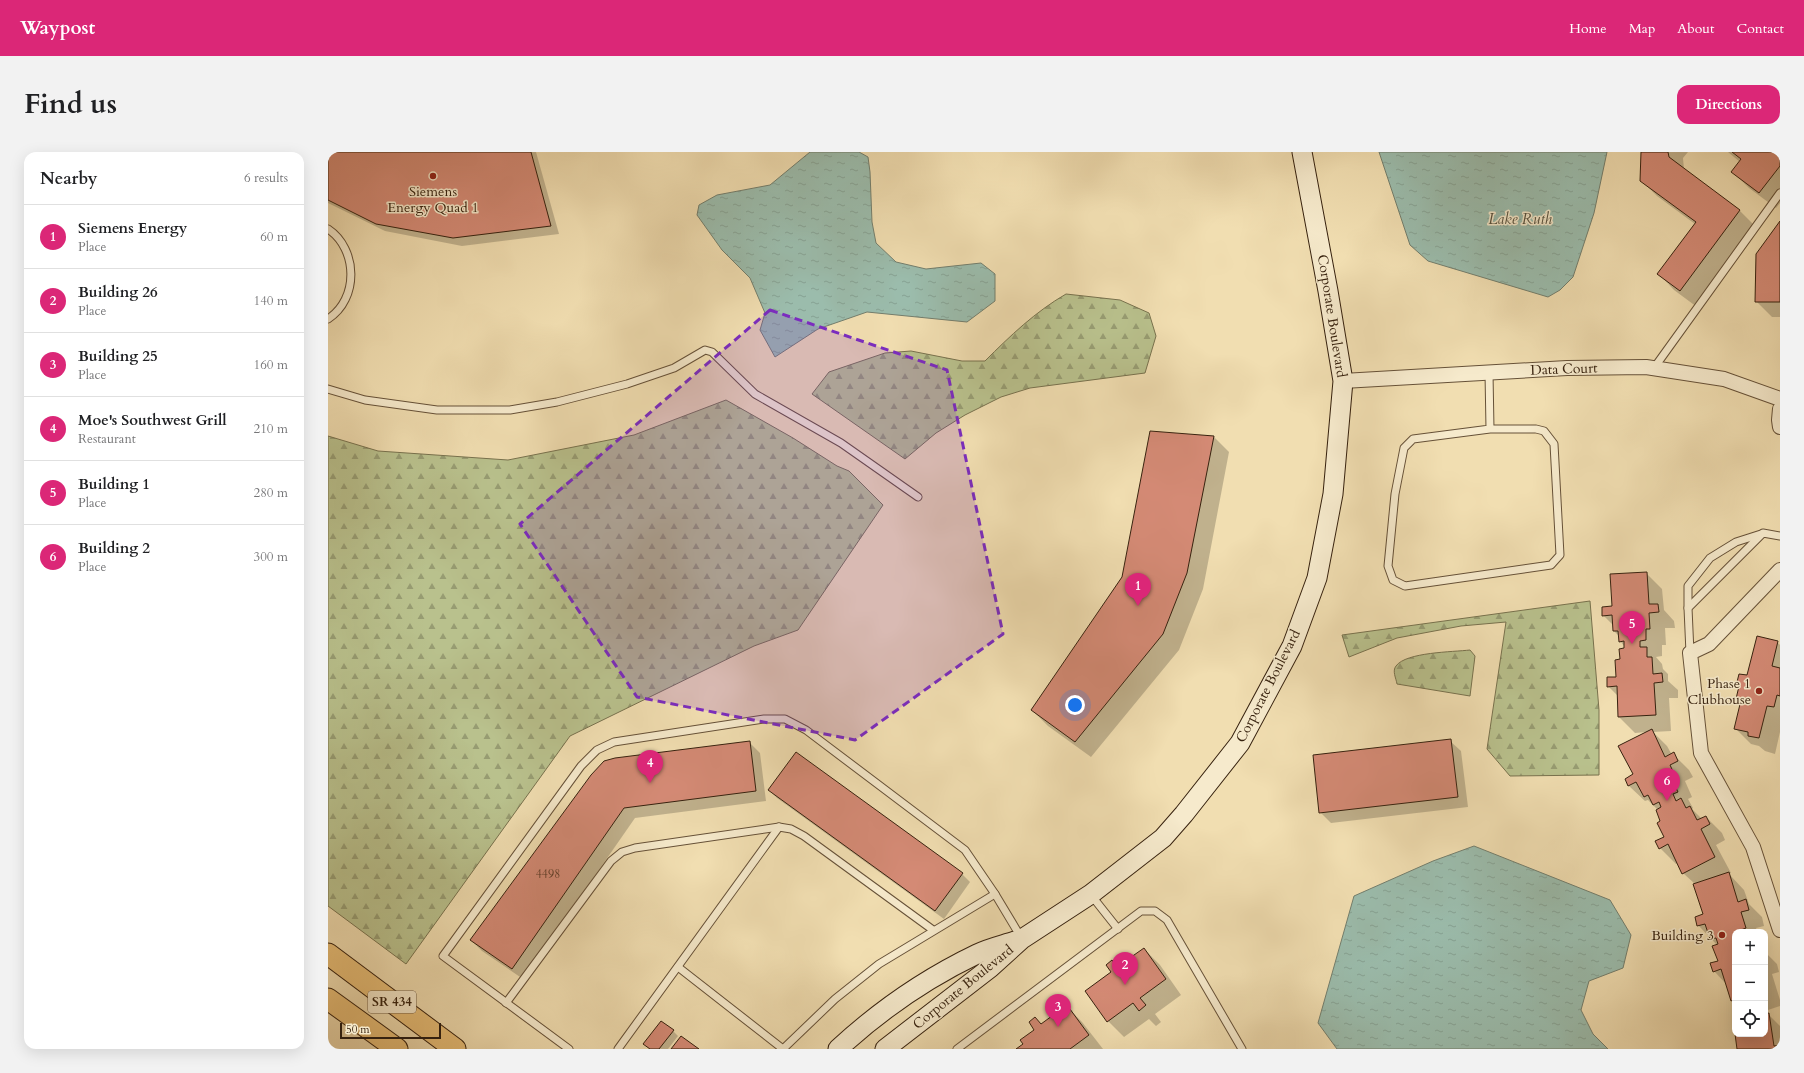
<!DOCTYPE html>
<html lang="en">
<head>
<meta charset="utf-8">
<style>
	body { margin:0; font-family:Cardo,serif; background:#f2f2f2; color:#202124 }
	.controls { position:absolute; right:12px; bottom:12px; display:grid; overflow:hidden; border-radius:8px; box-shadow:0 4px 16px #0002 }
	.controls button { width:36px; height:36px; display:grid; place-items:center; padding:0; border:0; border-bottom:1px solid #e0e0e0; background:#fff; color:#202124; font:20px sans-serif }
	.scale { position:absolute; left:12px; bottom:10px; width:101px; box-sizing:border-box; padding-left:4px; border:2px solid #37220f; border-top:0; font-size:11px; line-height:14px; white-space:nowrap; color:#37220f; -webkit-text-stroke:3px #f6eacc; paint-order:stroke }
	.you { position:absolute; left:747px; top:553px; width:14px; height:14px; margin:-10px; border:3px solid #fff; border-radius:50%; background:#1a73e8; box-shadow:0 0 0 6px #1a73e833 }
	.badge { display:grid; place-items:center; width:26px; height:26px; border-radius:50%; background:#db2777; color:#fff; font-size:13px; font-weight:700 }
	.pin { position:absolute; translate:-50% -33px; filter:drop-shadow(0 1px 2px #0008) }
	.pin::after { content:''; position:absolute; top:21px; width:14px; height:12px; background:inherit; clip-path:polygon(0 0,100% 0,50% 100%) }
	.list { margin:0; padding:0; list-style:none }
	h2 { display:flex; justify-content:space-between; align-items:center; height:52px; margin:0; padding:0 16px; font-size:17px }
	h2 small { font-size:13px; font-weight:400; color:#757577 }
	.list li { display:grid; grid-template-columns:26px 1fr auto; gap:12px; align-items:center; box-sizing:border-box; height:64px; padding:0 16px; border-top:1px solid #e0e0e0 }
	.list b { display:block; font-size:15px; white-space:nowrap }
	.list p { margin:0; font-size:13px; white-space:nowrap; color:#757577 }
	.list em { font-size:13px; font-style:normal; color:#757577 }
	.icon { flex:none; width:22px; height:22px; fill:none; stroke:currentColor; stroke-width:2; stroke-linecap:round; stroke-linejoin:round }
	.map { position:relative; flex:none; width:1452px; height:897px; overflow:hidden; border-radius:12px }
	header { display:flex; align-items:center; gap:24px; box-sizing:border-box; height:56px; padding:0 20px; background:#db2777; color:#fff }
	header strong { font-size:19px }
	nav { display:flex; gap:22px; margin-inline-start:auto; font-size:14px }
	.intro { display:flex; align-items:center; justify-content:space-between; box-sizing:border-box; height:96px; padding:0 24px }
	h1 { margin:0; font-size:28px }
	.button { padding:10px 18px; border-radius:12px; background:#db2777; color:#fff; font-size:14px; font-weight:700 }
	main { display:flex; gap:24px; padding:0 24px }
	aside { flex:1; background:#fff; border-radius:12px; box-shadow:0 4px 16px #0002 }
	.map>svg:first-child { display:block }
	.forest { fill:url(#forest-firs); stroke:#78724e }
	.water { fill:url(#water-ripples); stroke:#737e6d }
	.shadow { fill:#0003 }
	.building { fill:#d48a75; stroke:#37220f }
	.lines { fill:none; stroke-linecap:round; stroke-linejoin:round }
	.lane-casing { stroke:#665138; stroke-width:9 }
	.street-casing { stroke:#665138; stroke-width:16 }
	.secondary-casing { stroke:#37220f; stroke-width:21 }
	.primary-casing { stroke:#37220f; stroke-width:23 }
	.lane { stroke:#f6eacc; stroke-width:7 }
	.street { stroke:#f6eacc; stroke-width:14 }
	.secondary { stroke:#f6eacc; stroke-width:19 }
	.primary { stroke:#e8bf78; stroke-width:21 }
	.marked { fill:#7b2cbf; fill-opacity:0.2; stroke:#7b2cbf; stroke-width:3; stroke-dasharray:8 5; stroke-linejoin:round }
	.poi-dot { fill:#8f2418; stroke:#f6eacc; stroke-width:1.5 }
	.labels { text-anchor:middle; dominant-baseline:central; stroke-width:3; stroke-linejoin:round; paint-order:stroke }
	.number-label { font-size:12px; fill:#5e3c28 }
	.shield { fill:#f6eacc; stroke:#705e48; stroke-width:1 }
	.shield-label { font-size:13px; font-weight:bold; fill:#37220f }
	.poi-label { font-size:14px; fill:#37220f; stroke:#f6eacc; text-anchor:end }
	.street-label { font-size:14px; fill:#37220f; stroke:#f6eacc }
	.water-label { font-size:15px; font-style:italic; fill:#55503e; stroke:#f6eacc }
</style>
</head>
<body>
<header>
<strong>Waypost</strong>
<nav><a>Home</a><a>Map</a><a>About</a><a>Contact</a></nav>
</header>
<div class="intro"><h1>Find us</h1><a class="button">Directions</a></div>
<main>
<aside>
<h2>Nearby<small>6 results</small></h2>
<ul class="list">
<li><span class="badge">1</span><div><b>Siemens Energy</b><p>Place</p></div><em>60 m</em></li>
<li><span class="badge">2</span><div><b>Building 26</b><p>Place</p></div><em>140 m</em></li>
<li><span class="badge">3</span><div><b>Building 25</b><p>Place</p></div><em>160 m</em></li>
<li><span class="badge">4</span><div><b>Moe's Southwest Grill</b><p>Restaurant</p></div><em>210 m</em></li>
<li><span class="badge">5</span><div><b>Building 1</b><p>Place</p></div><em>280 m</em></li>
<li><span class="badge">6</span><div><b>Building 2</b><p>Place</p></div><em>300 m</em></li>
</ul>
</aside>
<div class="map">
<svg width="1452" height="897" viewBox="0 0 1452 897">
	<defs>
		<pattern id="forest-firs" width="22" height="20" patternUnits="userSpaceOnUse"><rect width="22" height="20" fill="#b9c18d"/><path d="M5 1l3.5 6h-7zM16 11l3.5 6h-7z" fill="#979c72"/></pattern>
		<pattern id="water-ripples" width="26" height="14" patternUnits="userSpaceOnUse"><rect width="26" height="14" fill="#9bbcac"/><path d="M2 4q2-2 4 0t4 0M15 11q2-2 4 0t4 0" fill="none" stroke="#86a193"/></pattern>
	</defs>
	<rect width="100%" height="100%" fill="#f1deb1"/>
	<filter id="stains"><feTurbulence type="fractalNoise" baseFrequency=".005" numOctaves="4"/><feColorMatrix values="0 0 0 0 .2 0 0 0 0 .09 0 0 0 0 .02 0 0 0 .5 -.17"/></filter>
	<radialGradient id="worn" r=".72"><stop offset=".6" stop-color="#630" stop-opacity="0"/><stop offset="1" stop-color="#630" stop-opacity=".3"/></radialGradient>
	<g class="forest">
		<path d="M738,142L792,148L821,161L828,184L817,221L702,236L673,245L637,263L608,281L577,307L484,242L501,220L557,201L583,199L634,209H657C682,184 707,160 738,142Z"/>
		<polygon points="398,248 465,286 509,314 521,319 555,353 470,478 426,494 242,584 78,812 0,754 0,284 50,299 180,308 306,283"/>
		<polygon points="1262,449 1271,558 1271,623 1182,624 1159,597 1178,470 1133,474 1069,486 1021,505 1014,483"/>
		<path d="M1142,498L1147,504L1142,544L1069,532C1068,526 1064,519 1068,514C1078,500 1125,500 1142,498Z"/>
	</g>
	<g class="water">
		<polygon points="482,0 531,0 540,5 542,20 544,70 548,91 568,110 598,117 653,111 667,122 667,149 639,170 539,160 490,177 447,205 432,178 437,161 422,126 394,98 369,63 371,53 389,43 442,33"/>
		<polygon points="1051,0 1279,0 1266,61 1245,125 1232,138 1220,145 1100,109 1082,93"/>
		<polygon points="1146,694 1282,748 1303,783 1295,816 1261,829 1253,858 1265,882 1280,897 1009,897 990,871 1026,744 1105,709"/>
	</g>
	<g class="shadow">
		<polygon points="0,0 208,0 231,82 134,94 57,79 0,51"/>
		<polygon points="1314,0 1360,0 1355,6 1356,17 1412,59 1428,75 1369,155 1346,138 1331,122 1367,72 1329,44 1313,28"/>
		<polygon points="1400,0 1452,0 1452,51 1448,56 1421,36 1405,20 1412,10"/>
		<polygon points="1452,71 1452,165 1444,165 1428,149"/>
		<polygon points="885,284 901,300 875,437 851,498 763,605 720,574 704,558 795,426"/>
		<polygon points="1318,421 1334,437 1336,458 1346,469 1347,476 1337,476 1338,493 1334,493 1334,504 1328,505 1334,512 1335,517 1340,522 1340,529 1350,538 1350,546 1341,546 1343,579 1325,580 1339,594 1344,603 1345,602 1361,618 1365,625 1357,629 1364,645 1360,647 1365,656 1364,657 1374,667 1378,665 1394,681 1397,688 1388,693 1403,721 1401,722 1416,738 1421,752 1434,765 1436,774 1428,776 1430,780 1407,780 1407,851 1404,848 1399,833 1386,819 1391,809 1389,793 1370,773 1376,763 1367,732 1355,721 1350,711 1348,712 1332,696 1337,685 1330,658 1320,648 1317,649 1301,634 1298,627 1306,623 1319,580 1307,581 1291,565 1290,544 1280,534 1289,526 1297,495 1292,489 1291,484 1286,479 1286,474 1275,463"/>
		<polygon points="1449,490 1452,493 1452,580 1447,602 1437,599 1431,594 1423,592 1407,576 1413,551 1409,547 1412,536 1410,533 1420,525"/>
		<polygon points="1122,589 1133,599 1140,655 1003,671 992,660"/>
		<polygon points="421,590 432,601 438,649 307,666 195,827 154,799 143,788 287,607"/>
		<polygon points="468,601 634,722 642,730 616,767 449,646 441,638"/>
		<polygon points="816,797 832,813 853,843 827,862 833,870 828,874 821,867 796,885 780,869 758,840 785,821 784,810 790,816"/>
		<polygon points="1437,800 1449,812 1451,820 1444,822 1452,848 1452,854 1437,859"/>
		<polygon points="738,854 754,870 775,897 690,897 714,873"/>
		<polygon points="1440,862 1452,874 1452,897 1410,897 1408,882 1437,882 1437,863"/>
		<polygon points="345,879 350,884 340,897 321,897 317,892"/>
	</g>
	<g class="building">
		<polygon points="0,0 203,0 223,74 125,86 48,72 0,48"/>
		<polygon points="1313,0 1340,0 1341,5 1412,58 1352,139 1329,122 1368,70 1312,29"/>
		<polygon points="1404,0 1452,0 1452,14 1431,41 1403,20 1413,7"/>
		<polygon points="1452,69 1452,150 1427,150 1428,102"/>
		<polygon points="822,279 886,284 859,421 835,482 747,590 703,558 794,425"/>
		<polygon points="1319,420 1321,452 1330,452 1331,460 1321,461 1322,477 1318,477 1318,488 1312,489 1312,495 1319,495 1319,505 1324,505 1325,522 1334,521 1335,530 1326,531 1328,563 1290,565 1289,534 1279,535 1279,525 1288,525 1287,508 1292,507 1291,497 1296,496 1296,489 1291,490 1290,479 1285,479 1284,463 1274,464 1274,455 1284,454 1282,422"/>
		<polygon points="1429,484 1450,489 1444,514 1452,516 1452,544 1449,543 1446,555 1439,554 1431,586 1420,584 1420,580 1406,577 1413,548 1408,547 1411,534 1408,534 1411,522 1419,523"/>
		<polygon points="1324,577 1337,605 1346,600 1350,609 1342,613 1349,628 1345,630 1350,640 1345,642 1348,649 1353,646 1358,656 1362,654 1369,668 1378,664 1382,672 1373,677 1387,705 1354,722 1340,692 1331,697 1327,689 1336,685 1329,671 1332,669 1328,658 1333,655 1331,650 1325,653 1320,643 1316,645 1308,630 1300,634 1297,627 1305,622 1290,594"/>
		<polygon points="1123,587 1130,645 991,661 985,603"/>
		<polygon points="422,589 428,639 296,656 184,817 142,788 263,623 276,609 287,606"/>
		<polygon points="468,600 635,721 607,759 440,638"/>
		<polygon points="1401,720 1410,750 1418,747 1421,758 1413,760 1418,776 1413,778 1413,780 1407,780 1407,847 1403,849 1393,817 1385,820 1382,811 1390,809 1384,794 1390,792 1388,786 1382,787 1377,772 1369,774 1367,765 1375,762 1365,732"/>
		<polygon points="816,796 838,827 812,846 818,853 811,859 805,851 779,870 757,839 783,820 778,813 784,808 789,815"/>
		<polygon points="739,853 761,883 742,897 688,897 695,892 692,888 706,878 701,870 707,865 713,872"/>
		<polygon points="1441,861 1446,894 1452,893 1452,897 1409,897 1405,867 1407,867 1407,882 1437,882 1437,862"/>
		<polygon points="333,869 346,878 331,897 322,897 315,892"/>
		<polygon points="353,884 371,897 343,897"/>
	</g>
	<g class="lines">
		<defs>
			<g id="lane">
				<path d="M0,77C30,97 31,147 0,167"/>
				<polyline points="1326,216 1452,41"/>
				<polyline points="1161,221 1162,277 1085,287 1076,296 1067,342 1060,414 1065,428 1077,434 1223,413 1232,403 1226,292 1216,279 1208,277 1162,277"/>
				<polyline points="0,237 37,248 109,258 182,258 229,250 299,232 346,216 377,198 384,200 427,242 513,291 590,345"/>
				<polyline points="1360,456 1360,434 1382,406 1408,390 1433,382"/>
				<polyline points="1362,501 1360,456 1435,381 1452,384"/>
				<polyline points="763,743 790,777"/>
				<polyline points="350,815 455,897"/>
				<polyline points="178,851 283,709 294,700 307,696 451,675 463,677 476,684 605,778"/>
				<polyline points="241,897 115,804 253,614 269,598 286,590 436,567 457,567 478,578 637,698 667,742 694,787"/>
				<polyline points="290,897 451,675"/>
				<polyline points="455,897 507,847 551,812 667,742"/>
				<polyline points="629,897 813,759 827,759 839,768 914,897"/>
			</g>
			<g id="street">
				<polyline points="1015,229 1239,216 1318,215 1396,227 1452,247"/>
				<polyline points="1452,257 1451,268 1452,275"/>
				<polyline points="1452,418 1381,492 1362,501 1373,601 1425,695 1452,778"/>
			</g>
			<g id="secondary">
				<path d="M510,897C551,859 599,826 649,802C661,796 675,793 687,789"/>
				<polyline points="557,897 662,816 694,787 763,742 835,686 856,662 912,591 964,494 989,426 1005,342 1015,229 1000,139 974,0"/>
			</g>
			<g id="primary">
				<polyline points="0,802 127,897"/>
				<polyline points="0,847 69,897"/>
			</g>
		</defs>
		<use href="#lane" class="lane-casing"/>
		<use href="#street" class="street-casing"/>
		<use href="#secondary" class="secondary-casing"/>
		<use href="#primary" class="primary-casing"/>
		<use href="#lane" class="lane"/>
		<use href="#street" class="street"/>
		<use href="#secondary" class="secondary"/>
		<use href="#primary" class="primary"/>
	</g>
	<path class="marked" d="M442,158L619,218L675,482L527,588L309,545L192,372Z"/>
	<g class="poi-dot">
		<circle cx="105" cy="24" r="4"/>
		<circle cx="1431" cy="539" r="4"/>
		<circle cx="1394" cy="783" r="4"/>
	</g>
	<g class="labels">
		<g class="number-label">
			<text x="220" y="722">4498</text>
		</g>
		<rect class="shield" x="40" y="839" width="48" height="22" rx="3"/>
		<g class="shield-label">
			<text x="64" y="850">SR 434</text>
		</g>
		<g class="poi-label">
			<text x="105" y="39" text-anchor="middle">Siemens<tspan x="105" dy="16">Energy Quad 1</tspan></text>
			<text x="1423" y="531">Phase 1<tspan x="1423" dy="16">Clubhouse</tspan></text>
			<text x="1386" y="783">Building 3</text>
		</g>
		<g class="street-label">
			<text transform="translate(1004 164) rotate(81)">Corporate Boulevard</text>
			<text transform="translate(1236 217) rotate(-2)">Data Court</text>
			<text transform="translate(940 534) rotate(-63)">Corporate Boulevard</text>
			<text transform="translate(635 835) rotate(-39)">Corporate Boulevard</text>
		</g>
		<g class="water-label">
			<text x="1192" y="67">Lake Ruth</text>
		</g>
	</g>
	<rect width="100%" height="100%" filter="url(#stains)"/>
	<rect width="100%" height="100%" fill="url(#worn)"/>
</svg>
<div class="controls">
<button>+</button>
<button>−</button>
<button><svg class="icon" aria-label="locate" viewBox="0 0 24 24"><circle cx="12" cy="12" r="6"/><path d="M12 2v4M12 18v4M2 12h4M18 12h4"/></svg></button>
</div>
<div class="scale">50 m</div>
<div class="you"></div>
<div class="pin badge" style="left:810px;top:454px">1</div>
<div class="pin badge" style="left:797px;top:833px">2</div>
<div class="pin badge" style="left:730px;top:875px">3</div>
<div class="pin badge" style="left:322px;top:631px">4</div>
<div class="pin badge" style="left:1304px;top:492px">5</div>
<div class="pin badge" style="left:1339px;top:649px">6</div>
</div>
</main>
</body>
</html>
